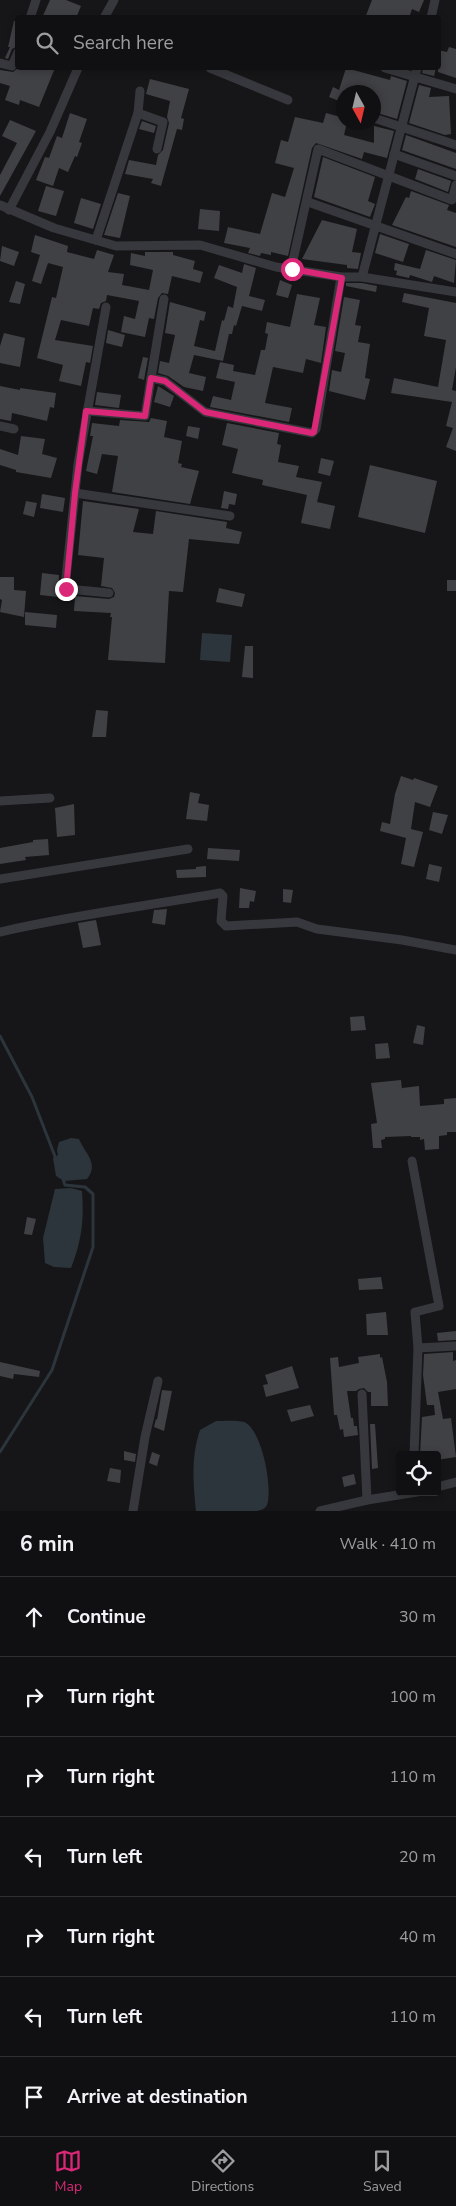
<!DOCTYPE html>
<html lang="en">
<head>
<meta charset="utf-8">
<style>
	body { margin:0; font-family:"Nunito Sans",sans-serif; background:#19191b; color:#f1f3f6 }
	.controls { position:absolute; right:15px; bottom:15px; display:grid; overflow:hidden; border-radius:5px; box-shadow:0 2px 8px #0003 }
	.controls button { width:45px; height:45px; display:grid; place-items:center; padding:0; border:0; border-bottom:1px solid #303032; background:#101012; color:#f1f3f6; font:25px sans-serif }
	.compass { position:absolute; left:336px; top:85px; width:45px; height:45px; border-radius:50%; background:#101012; box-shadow:0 2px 8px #0003; rotate:172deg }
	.stop { position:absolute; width:15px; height:15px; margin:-11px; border:4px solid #db2777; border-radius:50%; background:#fff }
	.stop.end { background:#db2777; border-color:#fff; box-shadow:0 1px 5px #0008 }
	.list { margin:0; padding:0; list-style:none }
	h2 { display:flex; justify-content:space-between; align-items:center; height:65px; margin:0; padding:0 20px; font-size:21px }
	h2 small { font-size:16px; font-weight:400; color:#9c9d9f }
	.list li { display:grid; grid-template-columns:32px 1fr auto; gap:15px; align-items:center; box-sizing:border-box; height:80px; padding:0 20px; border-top:1px solid #303032 }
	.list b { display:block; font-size:19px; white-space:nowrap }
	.list em { font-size:16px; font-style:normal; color:#9c9d9f }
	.icon { flex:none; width:28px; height:28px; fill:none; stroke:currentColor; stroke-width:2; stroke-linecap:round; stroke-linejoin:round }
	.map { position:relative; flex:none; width:456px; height:1511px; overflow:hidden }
	.search { position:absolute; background:#101012; box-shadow:0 2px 8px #0003; left:15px; right:15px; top:15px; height:55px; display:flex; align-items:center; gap:12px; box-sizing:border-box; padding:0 18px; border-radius:5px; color:#9c9d9f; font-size:19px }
	.sheet { height:625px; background:#101012 }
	nav { display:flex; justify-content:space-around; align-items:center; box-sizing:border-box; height:70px; border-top:1px solid #303032; background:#101012; font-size:14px; color:#9c9d9f }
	nav a { display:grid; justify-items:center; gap:2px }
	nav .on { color:#db2777 }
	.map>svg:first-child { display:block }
	.water { fill:#2c353c }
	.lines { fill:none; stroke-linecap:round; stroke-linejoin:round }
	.stream { stroke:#2c353c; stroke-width:3 }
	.building { fill:#404145 }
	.street { stroke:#37383d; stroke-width:9 }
	.route { stroke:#db2777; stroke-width:6 }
</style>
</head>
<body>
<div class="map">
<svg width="456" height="1511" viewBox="0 0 456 1511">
	<rect width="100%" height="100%" fill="#161618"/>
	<g class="water">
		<polygon points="202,633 232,635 230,662 200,660"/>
		<path d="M71,1138L79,1139C84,1152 100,1164 87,1179L64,1181L56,1176L53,1158L58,1155L57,1150L59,1142Z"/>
		<path d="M71,1188L82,1191C84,1221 82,1239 71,1268L54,1267L45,1263L43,1238L55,1189Z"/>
		<path d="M216,1421C224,1421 236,1420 244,1422C262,1429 273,1488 267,1505C265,1509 261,1510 257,1511H196C193,1484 191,1456 200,1430Z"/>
	</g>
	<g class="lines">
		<g class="stream">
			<polyline points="0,1036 32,1097 56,1159"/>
			<polyline points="0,1452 52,1370 93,1247 93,1194 85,1187 65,1185 63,1179"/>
		</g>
	</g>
	<g class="building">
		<polygon points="50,0 66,0 81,6 76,18 42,18"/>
		<polygon points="372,0 424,0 419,12 412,9 409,18 365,18"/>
		<polygon points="14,21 18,21 18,46 12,49 8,59 5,58 10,47 8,47"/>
		<polygon points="449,47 456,49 456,78 438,72 438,50 447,52"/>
		<polygon points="18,68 55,68 39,107 20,100 19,105 5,100 10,86 0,83 0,70 13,72"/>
		<polygon points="346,68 390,80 391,76 407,81 397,119 374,112 374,92 344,92 344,103 329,97 333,87 339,90"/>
		<polygon points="423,68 436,68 434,76 422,73"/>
		<polygon points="150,79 189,89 181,118 184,119 182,130 177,129 161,186 151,183 153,179 125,174 129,160 156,165 158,155 163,150 169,123 167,117 170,101 146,94"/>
		<polygon points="419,85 431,88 429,97 449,96 451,134 445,135 409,123"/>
		<polygon points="70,113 87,119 79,142 82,143 77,157 75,156 68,172 59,168 53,186 36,180 45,157 49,158 57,136 62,138"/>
		<polygon points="326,113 344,118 344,122 347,122 344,135 374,143 374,126 394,131 387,158 364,152 362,159 316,143 312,148 288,256 271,252 271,255 261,253 260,256 248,253 250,248 224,243 228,227 260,234 272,193 285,197 294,168 275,163 281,140 288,142 295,117 323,123"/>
		<polygon points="10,120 36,131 0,196 0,175 17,143 2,136"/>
		<polygon points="142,121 156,126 154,133 139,129"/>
		<polygon points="406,135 456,153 456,169 402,150"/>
		<polygon points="323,157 375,177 368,201 375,204 370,217 314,197"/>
		<polygon points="418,169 451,181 448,192 415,179"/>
		<polygon points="46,186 64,191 56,216 38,211"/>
		<polygon points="411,191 449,205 447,210 456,213 456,247 392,225 406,197 409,198"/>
		<polygon points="118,193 130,196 120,238 104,235"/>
		<polygon points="81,198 101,204 93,229 74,223"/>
		<polygon points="200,209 220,211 219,231 198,229"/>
		<polygon points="322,220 357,229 352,252 361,253 358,269 347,268 347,265 302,259"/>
		<polygon points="380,234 409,244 403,262 375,253"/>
		<polygon points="35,235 68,246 67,252 94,259 97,250 114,255 108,272 124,274 122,285 149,290 153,270 130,265 131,253 145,256 145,252 173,252 173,255 195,261 193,269 203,272 200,283 172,276 168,294 162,293 158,298 154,319 149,318 145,337 121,332 124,316 135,319 139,301 107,295 106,301 101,303 99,309 93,308 89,326 61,320 55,340 93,346 90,363 86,362 81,386 59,381 63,365 37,358 52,297 56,298 63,267 48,263 41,284 32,281 40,255 31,252"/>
		<polygon points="2,246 19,252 14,266 0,261"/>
		<polygon points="426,250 456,260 454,283 434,276 432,282 410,275 409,278 396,275 397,271 394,270 395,263 420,269"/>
		<polygon points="244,264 256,268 249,296 265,300 262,311 242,306 236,326 234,325 232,334 229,334 223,361 194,355 189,373 206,377 203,391 184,387 168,376 158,373 160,361 169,363 175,335 165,333 170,302 206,312 204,321 200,320 194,346 215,351 222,320 224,321 228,306 233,308 237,287 214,278 219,265 242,273"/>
		<polygon points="280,280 292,285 288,298 276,295"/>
		<polygon points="16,281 25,284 20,304 9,302"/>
		<polygon points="346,283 362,283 377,286 376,292 346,286"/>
		<polygon points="404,293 456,303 456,367 452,390 456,391 456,451 446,447 453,428 446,426 452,402 391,393 394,378 438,387 446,340 424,336 429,308 402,302"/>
		<polygon points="297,294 320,298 314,325 326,327 321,363 306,359 303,373 273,367 265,403 292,408 289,422 210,407 213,396 231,400 235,382 216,378 220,362 234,365 233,371 255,375 261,350 265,350 268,334 265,333 267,322 290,327"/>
		<polygon points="344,297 360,300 355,325 361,326 358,342 370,344 365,378 370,379 365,400 329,391 332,370 341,372 345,353 335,351"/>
		<polygon points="108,330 125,335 122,347 106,343"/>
		<polygon points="4,333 25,338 20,367 0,363 0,346"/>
		<polygon points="143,357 148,358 144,380 138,378"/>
		<polygon points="0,386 20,390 20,388 56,393 54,408 50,407 47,421 12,413 11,421 0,419"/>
		<polygon points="158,386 174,396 170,407 154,402"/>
		<polygon points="97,392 121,395 119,408 95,405"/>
		<polygon points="151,418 167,421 164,437 182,441 178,463 182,464 181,467 199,471 190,504 112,492 118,456 102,454 97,474 86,471 93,436 90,436 92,423 119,426 120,420 149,422"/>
		<polygon points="227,423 279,433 277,444 281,445 278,462 299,466 296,477 322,482 317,502 335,506 330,529 301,523 307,495 262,485 263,480 232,473 238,449 222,445"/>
		<polygon points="188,426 200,428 198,439 186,436"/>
		<polygon points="21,436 45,439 42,454 57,458 51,478 16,472 16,470 0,465 0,449 18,455"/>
		<polygon points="321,458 334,461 330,476 318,473"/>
		<polygon points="370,465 437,481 425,533 358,517"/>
		<polygon points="224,491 237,494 235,505 229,504 228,509 221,508"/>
		<polygon points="42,494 65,498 63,512 40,508"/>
		<polygon points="26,501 37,503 34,517 23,514"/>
		<polygon points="83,501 139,509 133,532 153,534 156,511 227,522 226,528 242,532 239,544 189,539 183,592 169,591 165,663 108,660 112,617 110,617 111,613 74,611 75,596 109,599 114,597 115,593 112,588 101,586 104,558 78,555"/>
		<polygon points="42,573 59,575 58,597 40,595"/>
		<polygon points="0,577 14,577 14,590 26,591 24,617 0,612 2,600 0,599"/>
		<rect x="447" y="580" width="9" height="11"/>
		<polygon points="219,588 245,594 242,607 216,602"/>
		<polygon points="25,612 57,615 56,628 25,625"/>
		<polygon points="245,646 253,646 253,678 242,677"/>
		<polygon points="96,710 108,711 106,737 92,737"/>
		<polygon points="401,776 413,780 414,778 438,786 430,807 415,802 411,829 423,832 414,867 401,864 406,838 380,831 382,822 390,824 395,794"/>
		<polygon points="190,792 200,794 198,803 209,805 207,821 186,819"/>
		<polygon points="74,804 75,835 57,837 55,808"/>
		<polygon points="433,812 448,815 442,834 429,830"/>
		<polygon points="48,839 49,855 25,857 26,860 0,864 0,848 33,842 33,840"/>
		<polygon points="208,848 240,850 239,861 207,859"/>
		<polygon points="429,864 442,867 439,882 426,879"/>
		<polygon points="206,866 206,877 177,878 176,870 196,869 196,867"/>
		<polygon points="240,888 256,891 254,902 250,901 249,908 239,908"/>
		<polygon points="283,889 293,890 291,903 283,902"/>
		<polygon points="167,909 165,925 152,923 154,910"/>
		<polygon points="96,920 101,945 83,948 78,923"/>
		<polygon points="364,1016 366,1030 351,1031 350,1017"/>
		<polygon points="417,1025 425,1027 423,1045 413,1043"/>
		<polygon points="388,1043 390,1058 376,1059 375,1044"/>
		<polygon points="401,1080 402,1090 402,1088 419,1086 420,1106 444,1104 444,1099 456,1098 456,1132 447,1132 447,1135 439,1136 439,1149 425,1150 424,1139 420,1140 420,1137 411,1137 411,1136 385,1137 385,1139 381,1140 382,1148 373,1148 371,1124 377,1123 371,1083"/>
		<polygon points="27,1217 36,1219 32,1235 24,1234"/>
		<polygon points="381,1277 383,1289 359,1290 358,1279"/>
		<polygon points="386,1312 388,1335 367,1335 366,1314"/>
		<polygon points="456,1331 456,1340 438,1341 437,1333"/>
		<polygon points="453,1352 453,1361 456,1360 456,1389 438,1392 443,1419 451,1418 456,1457 437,1460 437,1455 420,1455 422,1417 435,1415 434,1405 427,1405 423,1375 424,1354"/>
		<polygon points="380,1354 380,1358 382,1357 387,1382 388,1406 371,1406 371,1392 368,1392 364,1388 359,1389 356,1391 347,1391 351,1418 353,1418 354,1426 357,1426 358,1435 344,1437 343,1429 340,1430 337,1415 334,1415 330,1358 338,1357 339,1367 359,1363 358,1357"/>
		<polygon points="0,1362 40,1371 39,1377 14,1374 13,1379 0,1376"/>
		<polygon points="292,1366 299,1388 266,1397 263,1385 268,1384 265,1375"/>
		<polygon points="162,1390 172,1391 164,1431 154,1427 156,1419 157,1420"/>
		<polygon points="310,1405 314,1416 291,1422 287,1410"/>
		<polygon points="370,1424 375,1424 378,1468 372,1469"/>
		<polygon points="124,1451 136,1454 135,1462 124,1460"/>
		<polygon points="152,1452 160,1455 157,1466 149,1463"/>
		<polygon points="110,1468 121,1470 120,1483 107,1481"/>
		<polygon points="354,1474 356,1484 344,1487 342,1477"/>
	</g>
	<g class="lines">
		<g class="street">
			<polyline points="30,18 36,0"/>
			<polyline points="104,18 114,0"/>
			<polyline points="431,18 435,0"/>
			<polyline points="0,63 12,66 18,52"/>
			<polyline points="210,68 288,100"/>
			<polyline points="385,68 456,89"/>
			<polyline points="140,91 138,113 163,122 157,149"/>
			<polyline points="374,118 456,145"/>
			<polyline points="394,154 456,176"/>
			<polyline points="308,202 456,254"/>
			<polyline points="0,205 54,228 116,246 200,245 276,267 341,277 362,277 456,292"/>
			<polyline points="9,210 50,132 78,68"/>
			<polyline points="96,240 138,113"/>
			<polyline points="291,269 318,149 452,200 456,185"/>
			<polyline points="362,277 417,68"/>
			<polyline points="164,299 151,378 165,381 205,412 312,433 316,429 341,277"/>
			<polyline points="106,307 78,464 65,587 68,589 109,593"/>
			<polyline points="87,411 145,416 151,378"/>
			<polyline points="0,426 14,429"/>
			<polyline points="75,493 230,516"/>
			<polyline points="0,801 50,798"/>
			<polyline points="0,879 188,849"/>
			<path d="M0,932C73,915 147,906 220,893L223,896L221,921L226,926L297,922L317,929L402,940L456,950"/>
			<polyline points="412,1161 439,1306 415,1312 418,1348 414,1455"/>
			<polyline points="418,1348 456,1346"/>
			<polyline points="362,1394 367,1500"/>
			<polyline points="437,1487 456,1482"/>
			<polyline points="133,1511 145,1437 158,1381"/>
			<polyline points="320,1511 367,1500 417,1492"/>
		</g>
	</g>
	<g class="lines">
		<polyline class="route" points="66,589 75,493 86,411 145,416 151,378 165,381 205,412 312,433 314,432 342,278 292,269"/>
	</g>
</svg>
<div class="controls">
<button><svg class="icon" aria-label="locate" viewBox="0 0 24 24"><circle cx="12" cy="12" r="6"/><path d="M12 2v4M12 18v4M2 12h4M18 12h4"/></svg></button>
</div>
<svg class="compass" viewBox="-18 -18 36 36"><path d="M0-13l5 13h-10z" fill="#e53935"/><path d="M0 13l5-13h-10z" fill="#9c9d9f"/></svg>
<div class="stop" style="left:292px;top:269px"></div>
<div class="stop end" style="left:66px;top:589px"></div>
<div class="search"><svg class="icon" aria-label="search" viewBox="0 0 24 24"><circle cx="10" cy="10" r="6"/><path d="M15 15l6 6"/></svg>Search here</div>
</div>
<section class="sheet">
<h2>6 min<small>Walk · 410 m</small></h2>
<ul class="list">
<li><svg class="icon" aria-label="ahead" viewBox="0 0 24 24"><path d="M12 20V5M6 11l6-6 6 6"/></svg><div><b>Continue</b></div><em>30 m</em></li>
<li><svg class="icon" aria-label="right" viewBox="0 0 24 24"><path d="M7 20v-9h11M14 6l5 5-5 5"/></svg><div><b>Turn right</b></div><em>100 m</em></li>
<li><svg class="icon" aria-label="right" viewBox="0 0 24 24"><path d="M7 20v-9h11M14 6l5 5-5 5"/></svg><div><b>Turn right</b></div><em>110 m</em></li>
<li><svg class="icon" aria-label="left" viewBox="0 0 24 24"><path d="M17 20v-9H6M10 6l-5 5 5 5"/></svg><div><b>Turn left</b></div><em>20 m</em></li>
<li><svg class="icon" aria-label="right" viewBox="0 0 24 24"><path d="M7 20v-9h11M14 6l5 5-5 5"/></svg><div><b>Turn right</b></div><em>40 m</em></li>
<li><svg class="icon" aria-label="left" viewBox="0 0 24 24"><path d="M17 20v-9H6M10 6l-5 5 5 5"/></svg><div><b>Turn left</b></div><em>110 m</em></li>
<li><svg class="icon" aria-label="arrive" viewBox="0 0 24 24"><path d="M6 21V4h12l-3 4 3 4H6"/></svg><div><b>Arrive at destination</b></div></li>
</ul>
</section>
<nav>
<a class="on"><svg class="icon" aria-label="map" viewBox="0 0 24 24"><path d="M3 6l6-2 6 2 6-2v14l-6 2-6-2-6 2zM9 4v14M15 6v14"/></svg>Map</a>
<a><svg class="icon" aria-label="directions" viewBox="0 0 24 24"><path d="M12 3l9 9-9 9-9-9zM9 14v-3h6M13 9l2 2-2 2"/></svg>Directions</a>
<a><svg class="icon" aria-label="saved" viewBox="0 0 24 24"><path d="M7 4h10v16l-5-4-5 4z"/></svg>Saved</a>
</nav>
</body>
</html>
